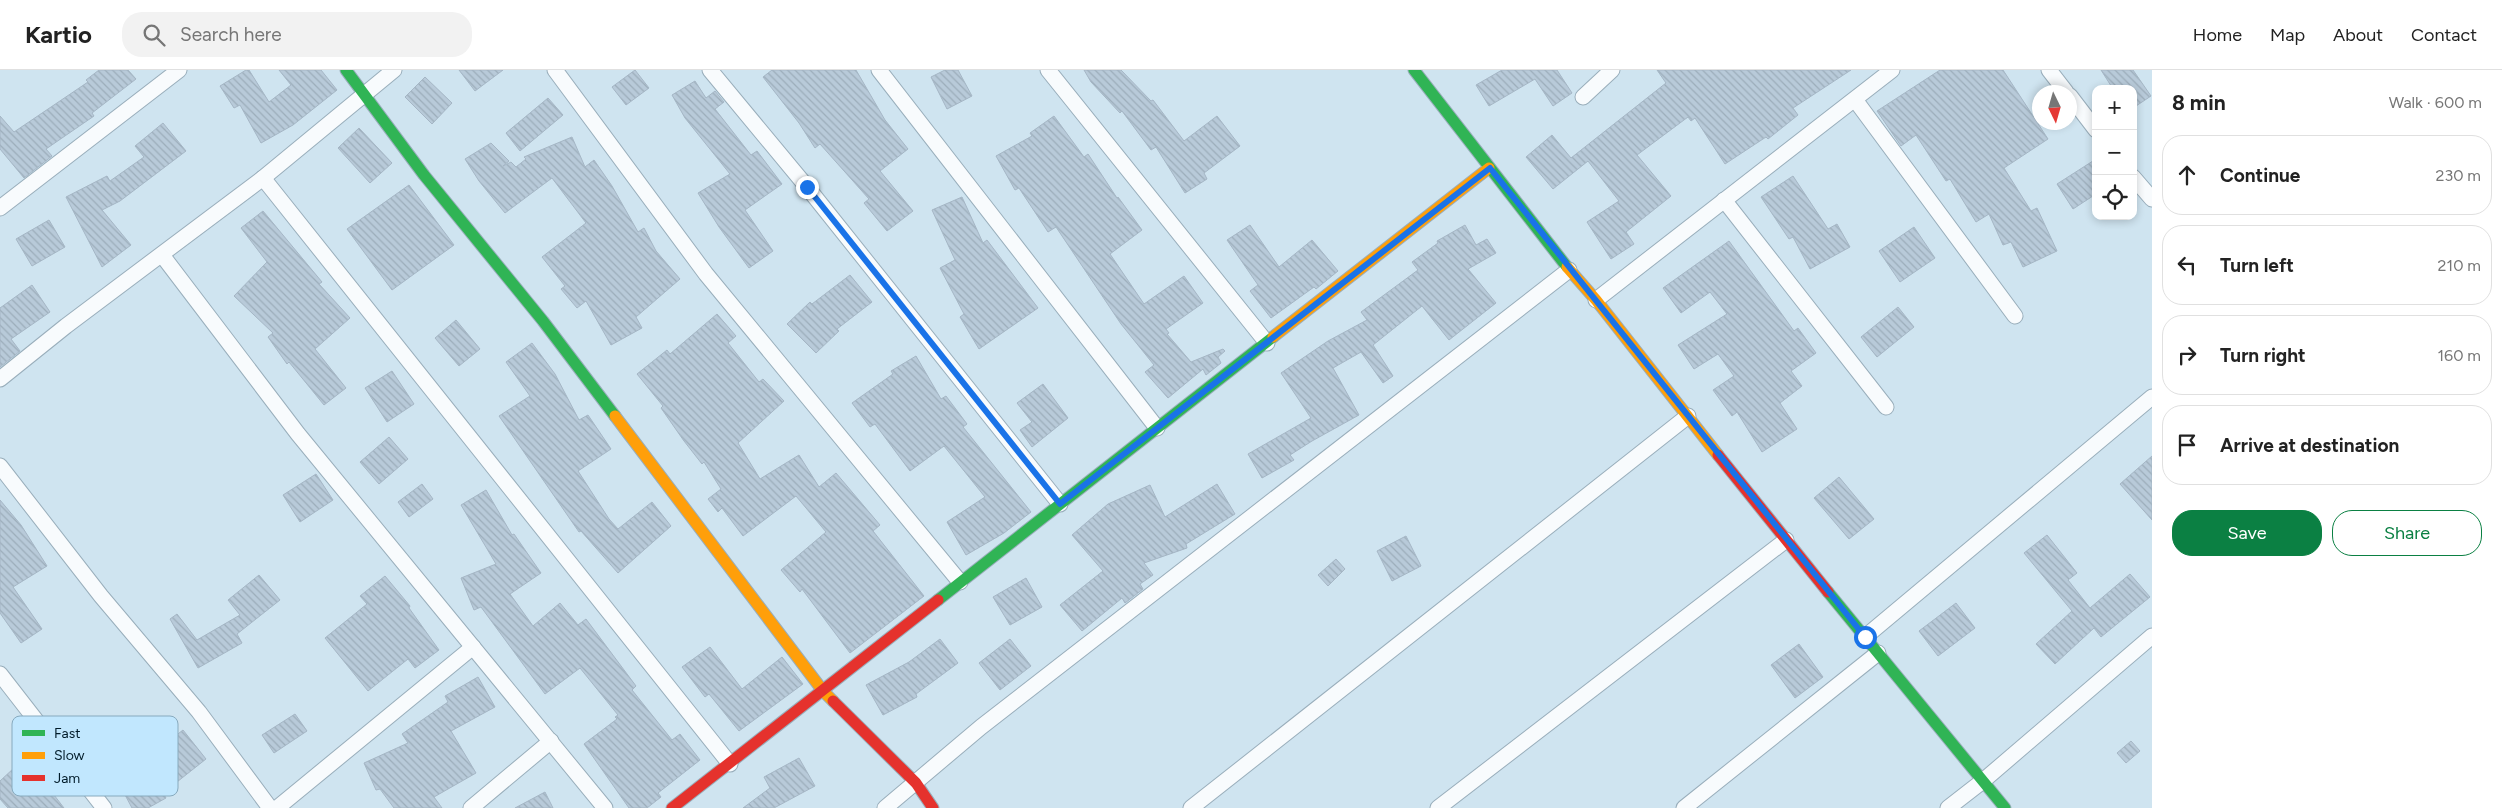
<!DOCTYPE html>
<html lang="en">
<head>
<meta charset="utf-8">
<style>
	body { margin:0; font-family:Figtree,sans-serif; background:#f2f2f2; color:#222 }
	.controls { position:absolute; right:15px; top:15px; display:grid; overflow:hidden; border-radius:10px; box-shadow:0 2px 8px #0003 }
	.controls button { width:45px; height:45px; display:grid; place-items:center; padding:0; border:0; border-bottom:1px solid #e0e0e0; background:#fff; color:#222; font:25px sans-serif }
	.compass { position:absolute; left:2032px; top:15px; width:45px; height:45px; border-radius:50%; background:#fff; box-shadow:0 2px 8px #0003; rotate:175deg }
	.stop { position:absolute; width:15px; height:15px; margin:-11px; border:4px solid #1a73e8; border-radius:50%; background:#fff }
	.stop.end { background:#1a73e8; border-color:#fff; box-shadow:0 1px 5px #0008 }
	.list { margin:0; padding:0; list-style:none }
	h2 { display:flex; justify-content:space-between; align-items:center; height:65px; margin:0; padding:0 20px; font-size:21px }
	h2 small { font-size:16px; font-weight:400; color:#767676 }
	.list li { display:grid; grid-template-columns:32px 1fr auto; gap:15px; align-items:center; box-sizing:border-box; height:80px; margin:0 10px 10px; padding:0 10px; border:1px solid #e0e0e0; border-radius:20px }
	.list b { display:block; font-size:19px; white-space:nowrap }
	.list em { font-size:16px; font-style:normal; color:#767676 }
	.actions { display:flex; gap:10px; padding:15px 20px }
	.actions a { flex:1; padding:11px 0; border:1px solid #0b8043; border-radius:20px; text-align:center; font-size:18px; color:#0b8043 }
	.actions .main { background:#0b8043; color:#fff }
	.icon { flex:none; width:28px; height:28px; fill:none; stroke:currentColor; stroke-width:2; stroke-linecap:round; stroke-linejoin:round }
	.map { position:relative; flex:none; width:2152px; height:738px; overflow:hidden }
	header { display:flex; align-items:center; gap:30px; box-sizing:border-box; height:70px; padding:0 25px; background:#fff; border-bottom:1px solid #e0e0e0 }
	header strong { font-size:24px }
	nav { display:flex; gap:28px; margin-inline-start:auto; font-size:18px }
	.search { width:350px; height:45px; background:#f2f2f2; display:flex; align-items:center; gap:12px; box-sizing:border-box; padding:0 18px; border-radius:20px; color:#767676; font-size:19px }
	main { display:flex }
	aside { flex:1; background:#fff }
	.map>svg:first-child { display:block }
	.building { fill:url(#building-back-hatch); stroke:#a5b6c5 }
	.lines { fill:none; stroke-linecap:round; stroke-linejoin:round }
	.street-casing { stroke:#99aebb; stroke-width:17 }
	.fast-casing { stroke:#99aebb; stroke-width:13 }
	.slow-casing { stroke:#99aebb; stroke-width:13 }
	.jam-casing { stroke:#99aebb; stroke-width:13 }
	.street { stroke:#f8fbfd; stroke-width:15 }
	.fast { stroke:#30b455; stroke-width:11 }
	.slow { stroke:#ff9f0a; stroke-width:11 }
	.jam { stroke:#e5322d; stroke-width:11 }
	.route { stroke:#1a73e8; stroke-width:6 }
	.key { fill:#c1e7fe; stroke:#87aabe; stroke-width:1 }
	.key-label { font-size:14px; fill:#011b29 }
</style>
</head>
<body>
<header>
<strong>Kartio</strong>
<div class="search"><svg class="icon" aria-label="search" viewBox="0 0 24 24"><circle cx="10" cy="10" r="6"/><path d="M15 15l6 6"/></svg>Search here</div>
<nav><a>Home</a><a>Map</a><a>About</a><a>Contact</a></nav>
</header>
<main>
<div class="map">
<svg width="2152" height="738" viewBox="0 0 2152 738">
	<defs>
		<pattern id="building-back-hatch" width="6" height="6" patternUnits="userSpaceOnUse" patternTransform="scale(1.25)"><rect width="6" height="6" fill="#b8cad9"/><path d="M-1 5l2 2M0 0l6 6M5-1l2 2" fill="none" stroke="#9cadba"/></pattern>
	</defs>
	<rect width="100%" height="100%" fill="#cfe4f0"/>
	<g class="building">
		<polygon points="99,0 128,0 136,9 92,43 94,46 46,79 52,86 24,108 0,79 0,46 14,62 88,12 86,10"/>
		<polygon points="246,0 249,0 269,32 291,15 279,0 321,0 337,20 293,55 261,73 240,35 234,38 220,16"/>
		<polygon points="459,0 503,0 475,21"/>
		<polygon points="635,0 649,18 626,35 612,17"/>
		<polygon points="772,0 856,0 885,50 908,79 880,101 913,141 887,161 864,133 869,129 820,74 815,78 799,53 763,7"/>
		<polygon points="945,0 958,0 972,26 947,39 931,7"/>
		<polygon points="1084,0 1121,0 1151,31 1153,30 1184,71 1217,46 1240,76 1204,103 1207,109 1185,123 1156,77 1151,80 1122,41 1120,43 1091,12"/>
		<polygon points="1502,0 1557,0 1572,23 1553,36 1535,9 1489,36 1476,15"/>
		<polygon points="1657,0 1851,0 1793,38 1798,45 1768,69 1766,67 1725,94 1695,48 1691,51 1688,47 1637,85 1671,126 1626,162 1634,174 1611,189 1587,152 1619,131 1588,91 1553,119 1526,87 1552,65 1571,88 1666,13"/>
		<polygon points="1940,0 2003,0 2048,69 2004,98 2031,141 2037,138 2057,181 2023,197 2011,172 2003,175 1989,144 1976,152 1950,109 1946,111 1916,65 1901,76 1877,41"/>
		<polygon points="2101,0 2133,0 2151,26 2133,38 2133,19 2113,19"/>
		<polygon points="425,7 452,33 432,54 405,27"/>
		<polygon points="695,11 706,28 715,21 724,32 715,39 751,85 757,81 782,114 745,140 773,181 749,198 719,157 698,123 730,104 685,48 672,25"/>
		<polygon points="548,28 563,45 520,81 506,63"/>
		<polygon points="1054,46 1084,87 1088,84 1117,128 1118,127 1142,160 1110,184 1144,234 1184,206 1203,233 1166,259 1169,263 1167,264 1191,292 1223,279 1225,281 1218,287 1221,293 1206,305 1203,299 1168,328 1145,302 1154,295 1121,254 1056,157 1048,162 1019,118 1015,120 996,86 1032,66 1030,63"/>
		<polygon points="163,53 186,81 120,131 102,140 131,175 102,197 66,127 107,106 110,111 144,87 135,76"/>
		<polygon points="359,58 392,93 370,113 338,78"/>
		<polygon points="572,67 585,97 594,90 612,116 638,162 644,158 656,181 680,209 636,247 642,258 611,275 586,231 577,238 561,219 565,216 542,187 586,153 552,108 505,143 479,111 465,89 491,73 509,91 503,96 511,92 516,97 526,89 524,87"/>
		<polygon points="2096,89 2096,124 2073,139 2057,114"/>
		<polygon points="1793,106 1828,159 1837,154 1850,177 1810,199 1793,167 1789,169 1761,127"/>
		<polygon points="409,115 454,175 392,220 347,159"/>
		<polygon points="962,127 983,173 987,170 1038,238 979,279 960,247 964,244 940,198 955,190 932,140"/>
		<polygon points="263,141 322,212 319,214 350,248 315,279 346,318 324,335 289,292 287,294 268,267 273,263 234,226 267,192 241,158"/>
		<polygon points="49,150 65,177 32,196 16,169"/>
		<polygon points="1250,155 1279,197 1312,170 1338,201 1316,219 1314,217 1271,248 1250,221 1258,215 1227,170"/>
		<polygon points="1465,155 1476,175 1487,169 1496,183 1468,199 1496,233 1449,270 1422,236 1373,275 1393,306 1383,313 1361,282 1333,298 1359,345 1312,371 1290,385 1294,390 1262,408 1248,384 1311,348 1281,303 1328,271 1367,250 1361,242 1418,200 1412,192 1438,173 1437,171"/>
		<polygon points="1914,157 1935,188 1900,212 1879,181"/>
		<polygon points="1729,171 1794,261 1798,258 1816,283 1791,301 1802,316 1780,333 1797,359 1762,382 1737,342 1732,346 1713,320 1734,306 1718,284 1694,299 1678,275 1727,244 1710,222 1681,243 1663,218"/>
		<polygon points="850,205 872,232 837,259 839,261 816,283 787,254 810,232 812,234"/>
		<polygon points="32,215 50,242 11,269 20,281 0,297 0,238"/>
		<polygon points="1898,237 1914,257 1877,287 1861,267"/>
		<polygon points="717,244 736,266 728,273 759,312 763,309 784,331 738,373 760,409 799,385 819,417 836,403 880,455 873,461 924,526 850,583 802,519 800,522 781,500 826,462 796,426 743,466 722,438 718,442 708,429 721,419 704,392 702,394 684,371 661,338 663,336 637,304 667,280 670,284"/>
		<polygon points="456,250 480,279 459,296 435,268"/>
		<polygon points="532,273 555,304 579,350 588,345 611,379 578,401 609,449 618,459 652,432 671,456 618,503 581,461 579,462 499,346 530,326 506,292"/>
		<polygon points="916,286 941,329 946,326 967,354 963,357 1031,442 1004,463 966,485 947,452 985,427 944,376 910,401 875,354 870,357 852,333 893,304 891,301"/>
		<polygon points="392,301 414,334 387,352 365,318"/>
		<polygon points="1043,314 1068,348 1032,377 1020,360 1032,352 1017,333"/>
		<polygon points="389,367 408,389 379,414 360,392"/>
		<polygon points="2152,386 2152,450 2120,414"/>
		<polygon points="316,404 333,430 300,452 283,425"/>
		<polygon points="1839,407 1874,449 1849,469 1814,428"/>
		<polygon points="422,414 433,429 409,447 398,432"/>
		<polygon points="1217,414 1235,444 1186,474 1187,478 1144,493 1153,505 1140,514 1143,519 1125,533 1122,528 1082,561 1060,535 1103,501 1072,465 1108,434 1150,415 1165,447"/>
		<polygon points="486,420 512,465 514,464 541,503 510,524 533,556 560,533 578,555 586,549 636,616 632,620 672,670 680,664 700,690 658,723 661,727 647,738 629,738 584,674 617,649 615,647 618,645 580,598 545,624 481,537 474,540 461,508 496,494 461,435"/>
		<polygon points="0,430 21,455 47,496 13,517 42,559 21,573 0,543"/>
		<polygon points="2047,465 2077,503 2068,510 2090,538 2130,504 2150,527 2101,567 2094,558 2055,594 2036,574 2072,541 2024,483"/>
		<polygon points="1406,466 1421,496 1392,511 1377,481"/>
		<polygon points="1336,489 1345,499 1328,516 1318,505"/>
		<polygon points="259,505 280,530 237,564 242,573 198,598 170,549 177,544 197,570 240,545 228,530"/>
		<polygon points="385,506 410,536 409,538 439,580 415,598 408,589 368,621 325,568 367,534 360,526"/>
		<polygon points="1026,508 1042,537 1010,555 993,527"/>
		<polygon points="1956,533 1975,558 1938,586 1919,561"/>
		<polygon points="940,569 958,593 916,624 917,627 883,645 866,615 909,592"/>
		<polygon points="1010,569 1031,596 1000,620 979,593"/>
		<polygon points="1799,574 1823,607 1795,628 1771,595"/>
		<polygon points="710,577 742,619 782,587 803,614 739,661 709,624 705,627 682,597"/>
		<polygon points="478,607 495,637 451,661 476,703 434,727 442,738 394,738 380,719 376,720 364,693 408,673 402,664 448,632 445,626"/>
		<polygon points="295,644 307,661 274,683 262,665"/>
		<polygon points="183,660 206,689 163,723 166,728 148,738 132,738 116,708 159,685 156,681"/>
		<polygon points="2131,671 2140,681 2126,693 2117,683"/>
		<polygon points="29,684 46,703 41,708 64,738 8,738 0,729 0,711"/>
		<polygon points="799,688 815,716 774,738 743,738 770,718 764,707"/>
		<polygon points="545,722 553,738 515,738"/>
	</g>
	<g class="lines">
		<defs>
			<g id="street">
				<polyline points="555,0 706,204 960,512"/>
				<polyline points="710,0 807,117 1060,434"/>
				<polyline points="879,0 1157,358"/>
				<polyline points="1048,0 1267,273"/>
				<polyline points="2049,0 2066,22"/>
				<polyline points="2070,26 2096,60"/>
				<polyline points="1583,27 1612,0"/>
				<polyline points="1856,31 2015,246"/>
				<polyline points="2133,107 2152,129"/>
				<polyline points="263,108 730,694"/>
				<polyline points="1724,130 1886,337"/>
				<polyline points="0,138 179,0"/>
				<polyline points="162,185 298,364 605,738"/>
				<polyline points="1596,230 1892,0"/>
				<polyline points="0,309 66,256 263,108 394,0"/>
				<polyline points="0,396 101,526 199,642 270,738"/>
				<polyline points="1865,567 2152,327"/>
				<polyline points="0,604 104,738"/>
				<polyline points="277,738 473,577"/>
				<polyline points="471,738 551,671"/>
				<polyline points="885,738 981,657 1569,200"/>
				<polyline points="1191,738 1688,346"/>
				<polyline points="1438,738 1786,470"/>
				<polyline points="1684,738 1878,583"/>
				<polyline points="1948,738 1984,710 2152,566"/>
			</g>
			<g id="fast">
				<polyline points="346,0 424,105 543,251 615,346"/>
				<polyline points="1414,0 1567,197"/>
				<polyline points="1828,522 2005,738"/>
				<polyline points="938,530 1273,267"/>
			</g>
			<g id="slow">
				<polyline points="1567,197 1596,230 1718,385"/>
				<polyline points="1273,267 1489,98"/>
				<polyline points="615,346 823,621 833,631"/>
			</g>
			<g id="jam">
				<polyline points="1718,385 1828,522"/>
				<polyline points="833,631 916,713 933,738"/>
				<polyline points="672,738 938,530"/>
			</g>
		</defs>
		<use href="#street" class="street-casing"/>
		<use href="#fast" class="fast-casing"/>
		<use href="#slow" class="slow-casing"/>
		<use href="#jam" class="jam-casing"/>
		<use href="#street" class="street"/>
		<use href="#fast" class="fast"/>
		<use href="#slow" class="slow"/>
		<use href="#jam" class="jam"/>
	</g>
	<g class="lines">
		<polyline class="route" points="807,117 1060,434 1490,98 1865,567"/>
	</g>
	<rect x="12" y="646" width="166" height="80" rx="8" class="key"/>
	<rect x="22" y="660" width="23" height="6" fill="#30b455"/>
	<rect x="22" y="682" width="23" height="7" fill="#ff9f0a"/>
	<rect x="22" y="705" width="23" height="6" fill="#e5322d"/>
	<g class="key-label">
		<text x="54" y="668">Fast</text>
		<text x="54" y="690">Slow</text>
		<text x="54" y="713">Jam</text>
	</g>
</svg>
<div class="controls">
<button>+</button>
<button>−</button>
<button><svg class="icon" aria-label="locate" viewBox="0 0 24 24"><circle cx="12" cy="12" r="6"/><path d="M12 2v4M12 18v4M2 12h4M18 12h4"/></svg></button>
</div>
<svg class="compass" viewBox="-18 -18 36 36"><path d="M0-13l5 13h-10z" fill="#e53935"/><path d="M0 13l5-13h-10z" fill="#767676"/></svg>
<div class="stop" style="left:1865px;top:567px"></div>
<div class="stop end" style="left:807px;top:117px"></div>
</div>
<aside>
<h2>8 min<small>Walk · 600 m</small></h2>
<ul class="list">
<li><svg class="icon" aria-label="ahead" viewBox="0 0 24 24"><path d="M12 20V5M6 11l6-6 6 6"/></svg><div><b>Continue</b></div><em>230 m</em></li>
<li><svg class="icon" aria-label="left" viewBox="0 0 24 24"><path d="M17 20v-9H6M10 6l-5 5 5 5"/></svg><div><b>Turn left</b></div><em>210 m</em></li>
<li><svg class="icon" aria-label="right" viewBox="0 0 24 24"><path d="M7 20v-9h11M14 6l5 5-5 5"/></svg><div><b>Turn right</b></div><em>160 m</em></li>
<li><svg class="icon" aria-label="arrive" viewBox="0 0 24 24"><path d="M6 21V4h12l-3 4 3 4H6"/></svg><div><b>Arrive at destination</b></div></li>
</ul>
<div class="actions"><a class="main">Save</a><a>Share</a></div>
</aside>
</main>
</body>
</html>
